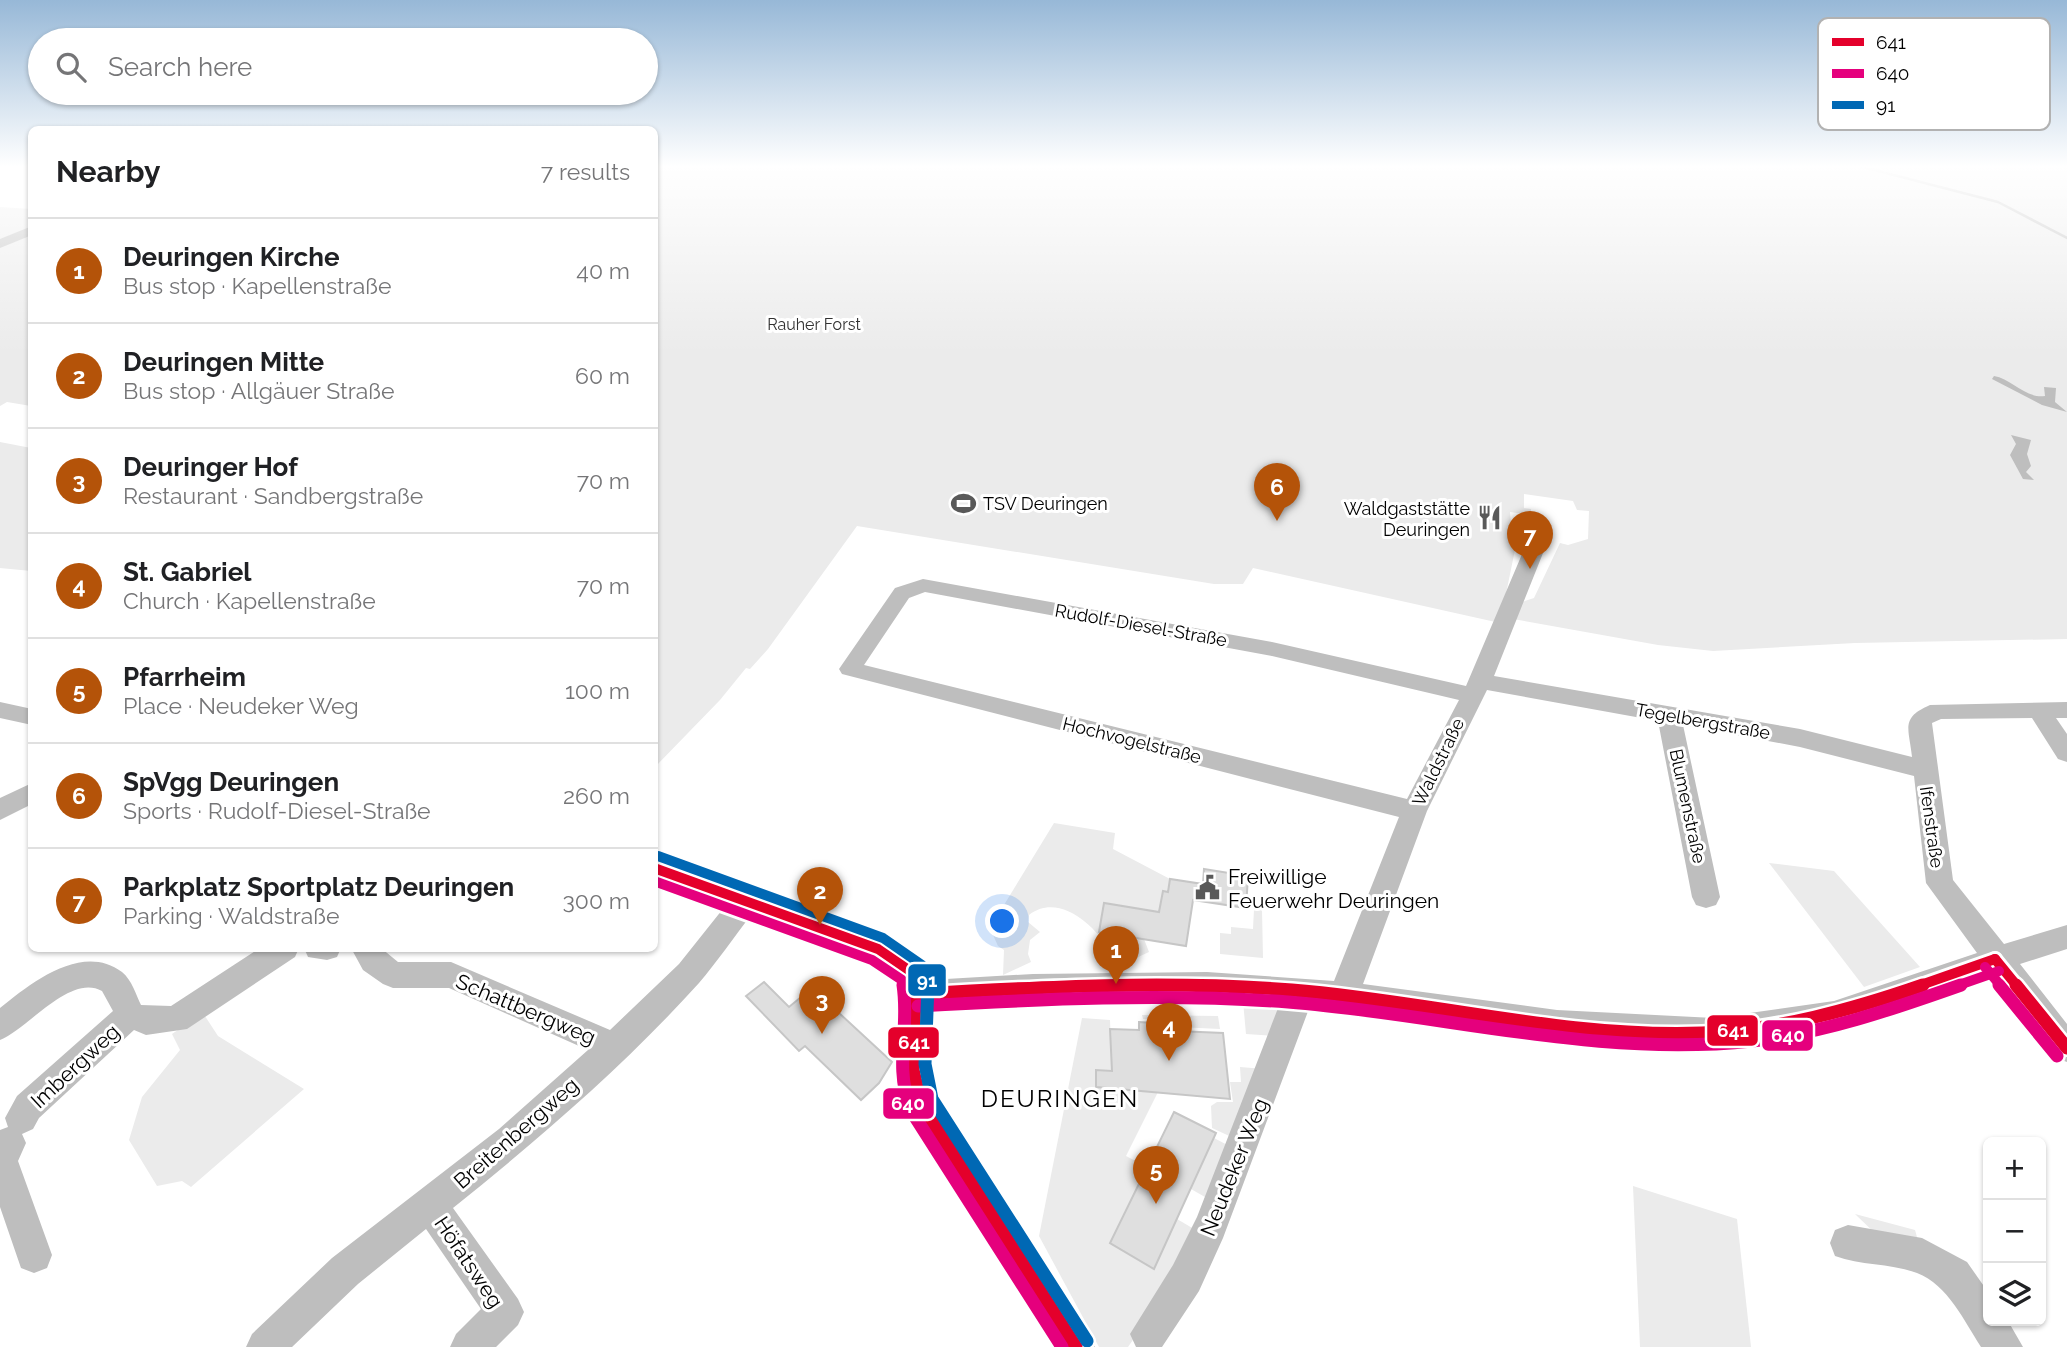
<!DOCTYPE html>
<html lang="en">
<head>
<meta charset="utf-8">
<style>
	body { margin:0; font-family:Raleway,sans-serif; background:#f2f2f2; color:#202124 }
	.controls { position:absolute; right:21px; bottom:21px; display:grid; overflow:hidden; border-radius:10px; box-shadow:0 2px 5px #0004 }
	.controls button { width:63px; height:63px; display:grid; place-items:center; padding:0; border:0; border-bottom:2px solid #e0e0e0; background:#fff; color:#202124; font:35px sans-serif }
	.you { position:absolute; left:1003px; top:922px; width:24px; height:24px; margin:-18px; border:5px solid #fff; border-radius:50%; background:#1a73e8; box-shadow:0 0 0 10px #1a73e833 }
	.badge { display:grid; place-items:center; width:46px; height:46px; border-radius:50%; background:#b45309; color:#fff; font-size:23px; font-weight:700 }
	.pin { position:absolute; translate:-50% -58px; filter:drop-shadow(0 2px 4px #0008) }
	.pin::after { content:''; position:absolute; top:37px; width:24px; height:21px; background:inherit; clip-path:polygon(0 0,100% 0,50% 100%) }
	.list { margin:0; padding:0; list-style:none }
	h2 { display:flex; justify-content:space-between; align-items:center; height:91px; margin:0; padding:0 28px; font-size:30px }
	h2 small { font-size:23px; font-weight:400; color:#757577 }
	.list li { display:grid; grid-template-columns:46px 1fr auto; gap:21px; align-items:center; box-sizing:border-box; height:105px; padding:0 28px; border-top:2px solid #e0e0e0 }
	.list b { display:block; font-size:26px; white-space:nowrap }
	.list p { margin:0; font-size:23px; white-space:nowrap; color:#757577 }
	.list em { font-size:23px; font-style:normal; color:#757577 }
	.icon { flex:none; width:38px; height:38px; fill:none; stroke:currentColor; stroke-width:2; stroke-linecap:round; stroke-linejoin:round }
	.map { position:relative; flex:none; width:2067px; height:1347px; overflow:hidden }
	.search { position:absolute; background:#fff; box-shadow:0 2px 5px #0004; left:28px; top:28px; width:630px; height:77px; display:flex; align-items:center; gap:18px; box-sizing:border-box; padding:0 24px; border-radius:38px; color:#757577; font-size:26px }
	.panel { position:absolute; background:#fff; box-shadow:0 2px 5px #0004; left:28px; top:126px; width:630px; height:826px; border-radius:10px }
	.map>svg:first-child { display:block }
	.green { fill:#ebebeb }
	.water { fill:#bebebe }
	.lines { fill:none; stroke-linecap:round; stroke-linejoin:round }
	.stream { stroke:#bebebe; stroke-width:2.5 }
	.building { fill:#dfdfdf; stroke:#c6c6c6; stroke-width:2 }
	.minor { fill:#bebebe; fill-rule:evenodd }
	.bus-1-far1-casing { stroke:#fff; stroke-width:16 }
	.bus-1-casing { stroke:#fff; stroke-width:18 }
	.bus-2-far1-casing { stroke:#fff; stroke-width:16 }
	.bus-2-casing { stroke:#fff; stroke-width:18 }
	.bus-3-far1-casing { stroke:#fff; stroke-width:16 }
	.bus-3-casing { stroke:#fff; stroke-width:18 }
	.bus-1-far1 { stroke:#e4002b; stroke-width:10 }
	.bus-1 { stroke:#e4002b; stroke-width:13 }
	.bus-2-far1 { stroke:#e5007d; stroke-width:10 }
	.bus-2 { stroke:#e5007d; stroke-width:13 }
	.bus-3-far1 { stroke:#0068b4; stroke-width:10 }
	.bus-3 { stroke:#0068b4; stroke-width:13 }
	.labels { text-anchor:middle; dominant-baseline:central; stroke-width:6; stroke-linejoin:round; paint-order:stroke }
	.far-park-label { font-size:16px; fill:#323232; stroke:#fff }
	.poi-label { font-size:18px; fill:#000; stroke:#fff; text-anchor:start }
	.street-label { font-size:18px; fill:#000; stroke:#fff }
	.near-poi-label { font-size:21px; fill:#000; stroke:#fff; text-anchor:start }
	.near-street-label { font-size:21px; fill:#000; stroke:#fff }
	.near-quarter-label { font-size:24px; letter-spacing:2px; fill:#000; stroke:#fff }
	.key { fill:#fff; stroke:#b2b2b2; stroke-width:2 }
	.key-label { font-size:19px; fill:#000 }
	.line-badge { stroke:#fff; stroke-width:2.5 }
	.badge-label { font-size:19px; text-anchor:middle; font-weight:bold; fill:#fff }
</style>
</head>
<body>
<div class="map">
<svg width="2067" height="1347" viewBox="0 0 2067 1347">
	<rect width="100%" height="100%" fill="#fff"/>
	<g class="green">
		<polygon points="655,166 2067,166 2067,639 1855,643 1713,651 1658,645 1513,619 1519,603 1534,598 1560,543 1568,545 1588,539 1589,511 1577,510 1573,501 1524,494 1524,508 1531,509 1531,515 1510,512 1512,538 1517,540 1500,623 1253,568 1243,584 1214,584 857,526 768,649 750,669 746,668 720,700 655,767"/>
		<polygon points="0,207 31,209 31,406 7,402 0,406"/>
		<polygon points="0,442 31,448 31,571 0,568"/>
		<path d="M1054,823L1115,833L1113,849L1170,879L1168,892L1163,891L1158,923L1150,911L1104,903L1099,932L1144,939L1149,952L1136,958L1122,949L1109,950C1095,925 1058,892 1029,915L1028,922L1040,932L1030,940L1028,954L1031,962L1003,975L1004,950L998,946L990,928Z"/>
		<polygon points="1769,863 1834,871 1920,967 1864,987"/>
		<polygon points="1254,909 1262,910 1263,958 1220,954 1220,933 1231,934 1231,927 1253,929"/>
		<polygon points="1243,1001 1286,1004 1276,1036 1246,1034"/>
		<polygon points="203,1013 218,1036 304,1089 191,1187 182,1181 157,1186 129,1140 142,1097 180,1050 172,1034"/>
		<polygon points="1142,1015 1218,1016 1220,1029 1157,1026 1157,1019 1143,1019"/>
		<polygon points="1082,1018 1110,1020 1112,1071 1097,1070 1158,1092 1126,1156 1147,1167 1177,1219 1199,1232 1182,1269 1128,1347 1099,1347 1039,1236"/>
		<polygon points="1240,1067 1264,1069 1238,1140 1212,1128 1211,1106 1217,1102 1233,1102 1230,1082 1241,1082"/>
		<polygon points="1214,1138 1235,1149 1212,1201 1191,1189"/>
		<polygon points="1633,1186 1737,1219 1751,1347 1640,1347"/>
		<polygon points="1855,1214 1915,1230 1917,1237 1878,1236"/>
	</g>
	<g class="water">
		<path d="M1994,376C2012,379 2026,399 2045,396L2044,387L2056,388L2055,402L2067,412L2042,405L1992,379Z"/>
		<polygon points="2011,435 2031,440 2027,454 2031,466 2026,472 2034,480 2023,479 2010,455 2016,444"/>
	</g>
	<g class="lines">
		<polyline class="stream" points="1859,166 1998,202 2067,238"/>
	</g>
	<g class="building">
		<polygon points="1204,869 1248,876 1246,908 1193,900 1186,946 1099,932 1104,903 1159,912 1163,891 1168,892 1170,879 1203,884"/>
		<polygon points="764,982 789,1007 812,988 892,1062 879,1083 861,1100 805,1046 799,1051 746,996"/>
		<polygon points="1139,1022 1153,1023 1153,1030 1223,1033 1230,1099 1096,1087 1096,1070 1112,1071 1110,1029 1139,1030"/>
		<polygon points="1174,1112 1216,1133 1154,1269 1110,1243"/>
	</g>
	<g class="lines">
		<g class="minor">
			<polygon points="32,226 32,235 0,248 0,239"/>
			<path d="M1541,527L1551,533L1494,676L1800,729L1912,757C1909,728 1900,718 1930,705L2067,702V718H2056L2067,734V762L2058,759L2032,718L1941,719L1932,723L1953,880L2004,944L2067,925V949L2020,964L2067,1024V1062L2056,1058L1992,973L1834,1029L1714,1046L1557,1038L1310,1006L1223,1238L1199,1291L1162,1347H1136L1130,1334L1173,1265L1197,1217L1280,1003C1164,995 1048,999 932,1006L926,1060L933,1093L1055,1277L1095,1347H1055C1026,1296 994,1246 961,1197C938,1163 910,1127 898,1086C888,1051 908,1015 900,980L868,958L751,915C734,937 717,962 699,983C625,1065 539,1139 453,1208L518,1299L524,1312L518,1325L496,1347H450L456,1334L481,1309L426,1229L358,1284L292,1347H246L252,1334L332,1258L499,1129L588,1050L449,988H393L383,984L363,970L351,948H381L398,962H451L610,1030L679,964L726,905L654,879V857L757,891L888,940L923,964L929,980L1033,974L1207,972L1334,981L1399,817L842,674L839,669L895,588L923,579L1272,642L1466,686L1531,533ZM925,592L1272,656L1459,700L1407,799L864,665L909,598ZM1487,690L1658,721L1692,897L1696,905L1706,908L1716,905L1720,897L1683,725L1800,747L1914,776L1926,883L1977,953L1834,1001L1714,1018L1557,1010L1363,984L1427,811Z"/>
			<polygon points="0,702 32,709 32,725 0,718"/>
			<polygon points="32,783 32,804 0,820 0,798"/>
			<path d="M260,948H299L295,957L187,1029L146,1035L134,1030L39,1118L33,1129L22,1134L26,1143L18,1161L52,1255L47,1268L34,1273L21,1268L0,1207V1130L8,1127L5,1118L17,1096L113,1011L102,991C70,973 28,1029 0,1040V1008C31,983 82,942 122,972C132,980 136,995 141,1005L171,1006Z"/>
			<polygon points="304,948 341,948 337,957 327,960 308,957"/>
			<path d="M1848,1225L1922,1238L1967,1262L1988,1292V1321H2008L2023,1347H1981C1964,1321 1948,1285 1917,1273C1891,1263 1861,1266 1835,1256L1830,1243L1835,1230Z"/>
		</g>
		<defs>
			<g id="bus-1-far1">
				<polyline points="654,868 878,949 913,973 915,986"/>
				<polyline points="1995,959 2017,986"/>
				<polyline points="1071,986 1221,986"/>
				<polyline points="1918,986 1995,959"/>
			</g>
			<g id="bus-1">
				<polyline points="915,985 913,1070 921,1104 1076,1347"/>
				<polyline points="2016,985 2067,1048"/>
				<path d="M917,994C1042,987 1167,980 1292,990C1429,1001 1564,1038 1702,1033C1778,1030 1851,1010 1923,985"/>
			</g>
			<g id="bus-2-far1">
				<polyline points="654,881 872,960 902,980 903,986"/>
				<polyline points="1985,967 2001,986"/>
				<polyline points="1956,986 1999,971"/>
			</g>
			<g id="bus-2">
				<path d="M903,985C910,1030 894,1062 910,1109L1062,1347"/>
				<polyline points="1999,985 2057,1056"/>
				<path d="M918,1006C1041,999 1165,993 1288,1002C1443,1014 1596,1058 1752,1041C1824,1033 1893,1009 1961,985"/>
			</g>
			<polyline id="bus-3-far1" points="658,856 883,938 922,965 928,986"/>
			<polyline id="bus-3" points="928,985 925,1064 932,1099 1087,1341"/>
		</defs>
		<use href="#bus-1-far1" class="bus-1-far1-casing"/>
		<use href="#bus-1" class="bus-1-casing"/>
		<use href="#bus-2-far1" class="bus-2-far1-casing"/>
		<use href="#bus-2" class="bus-2-casing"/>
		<use href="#bus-3-far1" class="bus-3-far1-casing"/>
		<use href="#bus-3" class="bus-3-casing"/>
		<use href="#bus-1-far1" class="bus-1-far1"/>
		<use href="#bus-1" class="bus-1"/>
		<use href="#bus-2-far1" class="bus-2-far1"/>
		<use href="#bus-2" class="bus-2"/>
		<use href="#bus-3-far1" class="bus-3-far1"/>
		<use href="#bus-3" class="bus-3"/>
	</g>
	<linearGradient id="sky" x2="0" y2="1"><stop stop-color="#97b8d7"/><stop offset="0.47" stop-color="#fff"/><stop offset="1" stop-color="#fff" stop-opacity="0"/></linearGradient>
	<rect width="2067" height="354" fill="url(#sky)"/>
	<defs>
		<symbol id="stadium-bare" viewBox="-9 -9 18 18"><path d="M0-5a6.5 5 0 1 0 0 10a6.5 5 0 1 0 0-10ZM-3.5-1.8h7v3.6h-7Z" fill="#595959" stroke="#fff" stroke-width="2.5" paint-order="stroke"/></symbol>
		<symbol id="restaurant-bare" viewBox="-9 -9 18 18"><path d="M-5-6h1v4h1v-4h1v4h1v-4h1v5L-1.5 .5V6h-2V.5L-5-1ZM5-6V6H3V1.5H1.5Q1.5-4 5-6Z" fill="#595959" stroke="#fff" stroke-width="2.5" paint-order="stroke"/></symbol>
		<symbol id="civic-bare" viewBox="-9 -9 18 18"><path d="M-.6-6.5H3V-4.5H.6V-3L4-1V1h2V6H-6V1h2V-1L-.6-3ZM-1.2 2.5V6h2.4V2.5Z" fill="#595959" stroke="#fff" stroke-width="2.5" paint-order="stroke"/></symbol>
	</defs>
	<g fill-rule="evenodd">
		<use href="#stadium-bare" x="946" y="486" width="35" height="35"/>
		<use href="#restaurant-bare" x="1472" y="500" width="35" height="35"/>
		<use href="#civic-bare" x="1190" y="870" width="35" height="35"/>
	</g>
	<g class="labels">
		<g class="far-park-label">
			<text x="814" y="324">Rauher Forst</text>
		</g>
		<g class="poi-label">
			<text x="983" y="503">TSV Deuringen</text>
			<text x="1470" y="508" text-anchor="end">Waldgaststätte<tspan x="1470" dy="21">Deuringen</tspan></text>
		</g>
		<g class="street-label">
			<text transform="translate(1141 625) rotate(10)">Rudolf-Diesel-Straße</text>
			<text transform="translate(1703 721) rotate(10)">Tegelbergstraße</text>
			<text transform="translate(1132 740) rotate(14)">Hochvogelstraße</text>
			<text transform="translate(1438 762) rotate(-64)">Waldstraße</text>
			<text transform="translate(1688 806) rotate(78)">Blumenstraße</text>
			<text transform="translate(1932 827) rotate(82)">Ifenstraße</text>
		</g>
		<g class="near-poi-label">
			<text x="1228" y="876">Freiwillige<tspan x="1228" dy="24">Feuerwehr Deuringen</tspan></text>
		</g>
		<g class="near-street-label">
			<text transform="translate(526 1009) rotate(23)">Schattbergweg</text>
			<text transform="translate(75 1066) rotate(-43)">Imbergweg</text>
			<text transform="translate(516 1133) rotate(-41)">Breitenbergweg</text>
			<text transform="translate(1234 1167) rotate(-68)">Neudeker Weg</text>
			<text transform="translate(469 1262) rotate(56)">Höfatsweg</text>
		</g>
		<g class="near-quarter-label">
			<text x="1060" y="1098">DEURINGEN</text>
		</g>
	</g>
	<rect x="1818" y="18" width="232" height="112" rx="10" class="key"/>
	<rect x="1832" y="38" width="32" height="8" fill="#e4002b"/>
	<rect x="1832" y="69" width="32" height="9" fill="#e5007d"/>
	<rect x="1832" y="101" width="32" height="8" fill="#0068b4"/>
	<g class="key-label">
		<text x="1876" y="49">641</text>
		<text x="1876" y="80">640</text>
		<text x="1876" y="112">91</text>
	</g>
	<g class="line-badge">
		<rect x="907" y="963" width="40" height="34" rx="7" fill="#0068b4"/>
		<rect x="1706" y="1014" width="53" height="33" rx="7" fill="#e4002b"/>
		<rect x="1761" y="1019" width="53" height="33" rx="7" fill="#e5007d"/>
		<rect x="887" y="1026" width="53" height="33" rx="7" fill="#e4002b"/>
		<rect x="882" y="1087" width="53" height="33" rx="7" fill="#e5007d"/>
	</g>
	<g class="badge-label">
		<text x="927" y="987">91</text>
		<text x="1733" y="1037">641</text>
		<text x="1788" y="1042">640</text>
		<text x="914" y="1049">641</text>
		<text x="908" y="1110">640</text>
	</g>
</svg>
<div class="controls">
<button>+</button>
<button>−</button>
<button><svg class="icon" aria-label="layers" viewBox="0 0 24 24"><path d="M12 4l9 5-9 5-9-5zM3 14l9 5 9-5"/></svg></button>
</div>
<div class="you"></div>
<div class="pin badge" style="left:1116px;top:984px">1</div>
<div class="pin badge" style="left:820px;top:925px">2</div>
<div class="pin badge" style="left:822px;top:1034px">3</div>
<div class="pin badge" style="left:1169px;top:1061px">4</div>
<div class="pin badge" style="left:1156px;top:1204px">5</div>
<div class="pin badge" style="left:1277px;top:521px">6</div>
<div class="pin badge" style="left:1530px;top:569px">7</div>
<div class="search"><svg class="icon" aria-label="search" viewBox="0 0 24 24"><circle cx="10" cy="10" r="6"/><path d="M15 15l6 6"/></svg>Search here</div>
<section class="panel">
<h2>Nearby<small>7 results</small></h2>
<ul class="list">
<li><span class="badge">1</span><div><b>Deuringen Kirche</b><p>Bus stop · Kapellenstraße</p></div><em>40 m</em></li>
<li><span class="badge">2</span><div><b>Deuringen Mitte</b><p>Bus stop · Allgäuer Straße</p></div><em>60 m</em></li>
<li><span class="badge">3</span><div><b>Deuringer Hof</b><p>Restaurant · Sandbergstraße</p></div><em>70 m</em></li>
<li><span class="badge">4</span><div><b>St. Gabriel</b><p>Church · Kapellenstraße</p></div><em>70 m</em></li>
<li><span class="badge">5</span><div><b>Pfarrheim</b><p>Place · Neudeker Weg</p></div><em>100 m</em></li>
<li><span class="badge">6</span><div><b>SpVgg Deuringen</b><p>Sports · Rudolf-Diesel-Straße</p></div><em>260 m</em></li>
<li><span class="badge">7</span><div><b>Parkplatz Sportplatz Deuringen</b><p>Parking · Waldstraße</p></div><em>300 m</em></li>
</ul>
</section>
</div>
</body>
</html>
